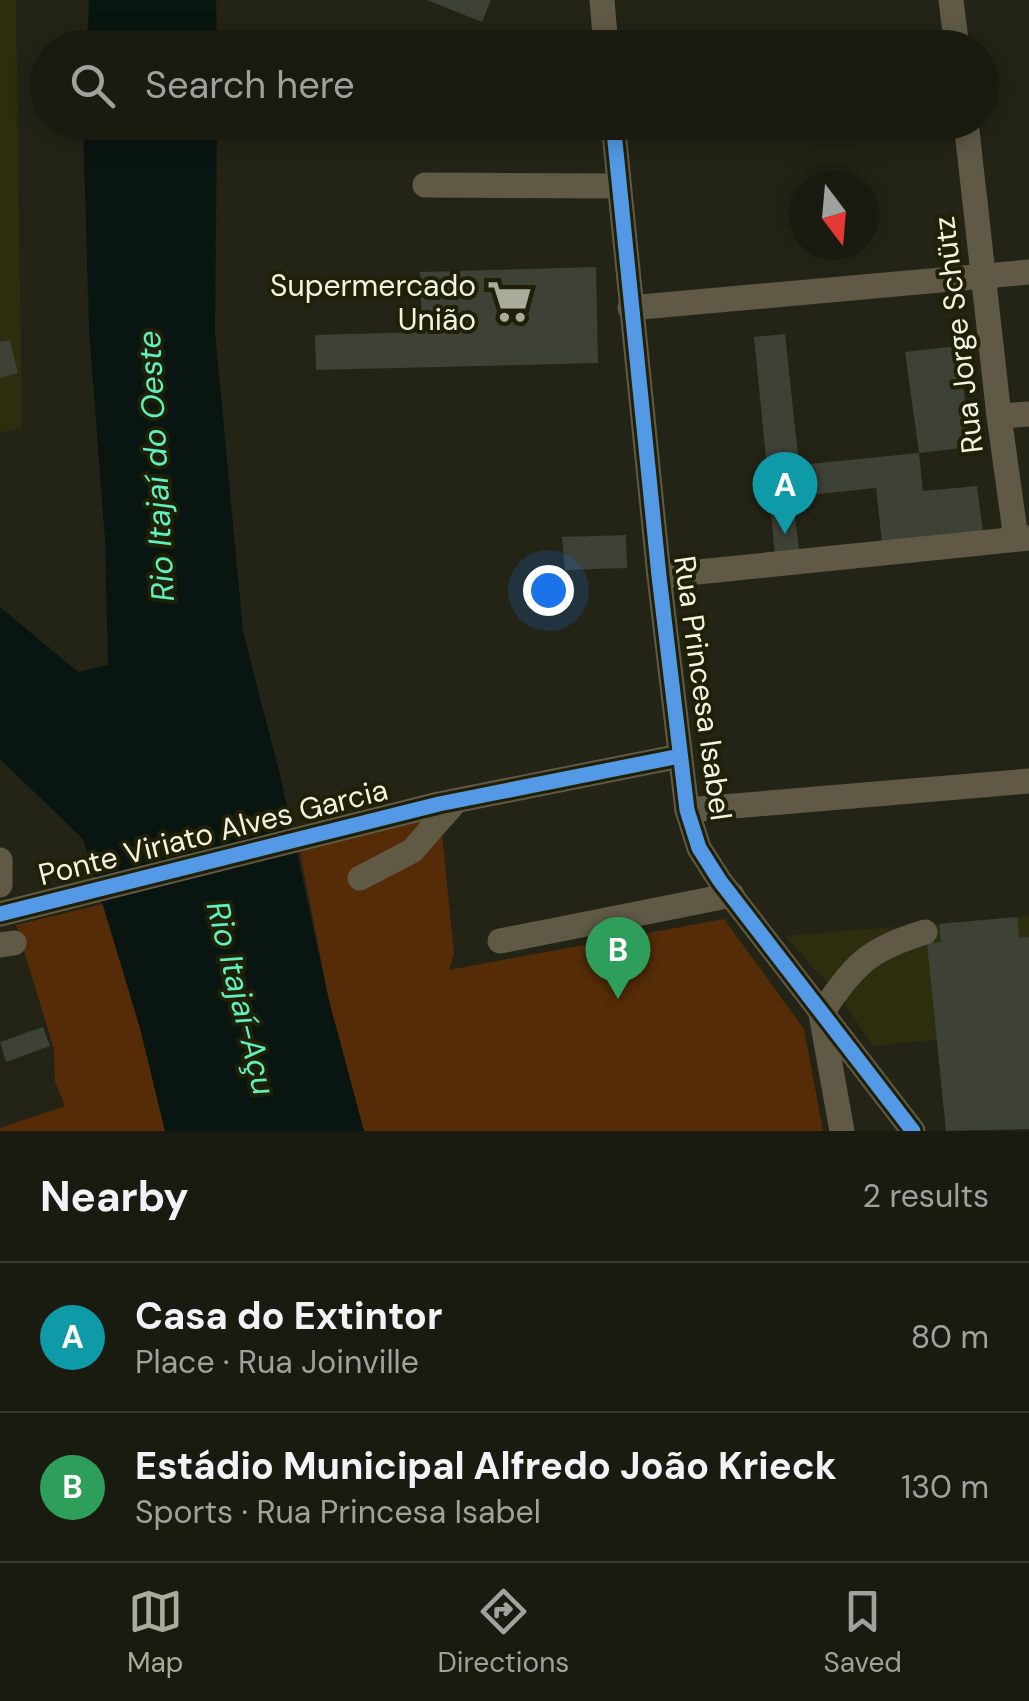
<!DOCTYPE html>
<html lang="en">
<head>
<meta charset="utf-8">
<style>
	body { margin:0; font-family:"DM Sans",sans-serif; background:#27281e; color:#f1f3f6 }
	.compass { position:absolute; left:789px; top:170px; width:90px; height:90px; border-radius:50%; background:#1a1b10; box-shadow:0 5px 25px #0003; rotate:164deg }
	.you { position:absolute; left:548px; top:590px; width:35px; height:35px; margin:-25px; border:8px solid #fff; border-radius:50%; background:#1a73e8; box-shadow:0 0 0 15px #1a73e833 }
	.badge { display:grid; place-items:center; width:65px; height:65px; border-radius:50%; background:#aaab9b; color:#fff; font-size:32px; font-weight:700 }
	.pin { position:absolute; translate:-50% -82px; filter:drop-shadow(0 2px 5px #0008) }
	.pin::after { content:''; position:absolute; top:52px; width:35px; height:30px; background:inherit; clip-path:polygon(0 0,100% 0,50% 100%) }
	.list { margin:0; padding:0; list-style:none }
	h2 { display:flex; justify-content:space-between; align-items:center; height:130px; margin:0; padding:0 40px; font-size:42px }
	h2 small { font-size:32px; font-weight:400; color:#9fa19f }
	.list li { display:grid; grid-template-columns:65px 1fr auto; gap:30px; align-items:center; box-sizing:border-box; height:150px; padding:0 40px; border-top:2px solid #383930 }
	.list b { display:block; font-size:38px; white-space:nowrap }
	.list p { margin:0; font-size:32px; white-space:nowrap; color:#9fa19f }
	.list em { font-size:32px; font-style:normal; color:#9fa19f }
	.icon { flex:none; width:55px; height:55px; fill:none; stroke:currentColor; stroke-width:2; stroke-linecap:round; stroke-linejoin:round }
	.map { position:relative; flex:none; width:1029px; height:1131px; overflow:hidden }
	.search { position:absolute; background:#1a1b10; box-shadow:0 5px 25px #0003; left:30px; right:30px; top:30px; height:110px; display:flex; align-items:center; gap:25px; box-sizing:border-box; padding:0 35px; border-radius:55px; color:#9fa19f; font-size:38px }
	.sheet { height:430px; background:#1a1b10 }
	nav { display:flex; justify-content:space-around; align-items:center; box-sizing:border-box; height:140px; border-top:2px solid #383930; background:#1a1b10; font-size:28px; color:#9fa19f }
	nav a { display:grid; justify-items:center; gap:5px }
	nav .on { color:#aaab9b }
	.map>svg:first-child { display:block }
	.built { fill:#2d2e0e }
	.green { fill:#552c07 }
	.water { fill:#091510 }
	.building { fill:#3e4136 }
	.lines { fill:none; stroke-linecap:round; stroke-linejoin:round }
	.minor { stroke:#605946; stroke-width:25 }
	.cycleway-casing { stroke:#1f2006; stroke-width:21 }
	.cycleway { stroke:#5399e6; stroke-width:15 }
	.labels { text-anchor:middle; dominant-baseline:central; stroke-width:8; stroke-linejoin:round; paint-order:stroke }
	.poi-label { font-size:30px; fill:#f2f3e3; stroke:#1f2006; text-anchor:end }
	.street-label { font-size:30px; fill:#f2f3e3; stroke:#1f2006 }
	.water-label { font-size:32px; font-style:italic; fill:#5ff0c2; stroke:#1f2006 }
</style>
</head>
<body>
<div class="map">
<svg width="1029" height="1131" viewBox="0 0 1029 1131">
	<rect width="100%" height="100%" fill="#232416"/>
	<g class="built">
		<polygon points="0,0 16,0 22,428 0,433"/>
		<polygon points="1029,916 1029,1030 873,1046 838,994 785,936"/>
	</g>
	<g class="green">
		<polygon points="439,804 454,954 449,970 724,919 804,1029 823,1131 364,1131 329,1001 300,852"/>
		<polygon points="103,904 140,1028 165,1131 0,1131 0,1128 65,1106 55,1082 54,1049 16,925"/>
	</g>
	<g class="water">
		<polygon points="89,0 216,0 217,47 87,47"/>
		<polygon points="83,123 217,123 215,332 243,631 281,779 329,1001 364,1131 165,1131 140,1028 83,839 0,759 0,607 78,672 108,665 105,540 89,329"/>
	</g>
	<g class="building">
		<polygon points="427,0 491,0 482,22"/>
		<polygon points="596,267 598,363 316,370 315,335 422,332 420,272"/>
		<polygon points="785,334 799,465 919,453 905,352 958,346 971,447 919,453 923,491 977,486 983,532 882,542 876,488 770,499 754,337"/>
		<polygon points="10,340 18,373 0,378 0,342"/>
		<polygon points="794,510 800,556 775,558 771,512"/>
		<polygon points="626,535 627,568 565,570 562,537"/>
		<polygon points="1017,917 1019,938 1029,937 1029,1129 946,1131 927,943 941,942 939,924"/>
		<polygon points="43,1027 50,1046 6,1062 0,1042"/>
	</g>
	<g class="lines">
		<g class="minor">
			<polyline points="602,0 606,48"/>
			<polyline points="951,0 957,48"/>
			<polyline points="613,122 659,576 687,810 699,848 720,881 913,1131"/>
			<polyline points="966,122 999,416 1016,539"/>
			<polyline points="425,185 619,186"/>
			<polyline points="630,308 1029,272"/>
			<polyline points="999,416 1029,414"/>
			<polyline points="659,576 1029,538"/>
			<polyline points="687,810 1029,781"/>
			<polyline points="0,860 0,885"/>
			<polyline points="360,878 412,851 456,801"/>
			<polyline points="0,914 439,804 680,756"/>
			<polyline points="500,941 732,895"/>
			<polyline points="0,945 14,943"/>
			<path d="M842,1131L821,1014C855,964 867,950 925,932"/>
		</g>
		<defs>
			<g id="cycleway">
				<polyline points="613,122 659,576 687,810 699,848 720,881 913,1131"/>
				<polyline points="0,914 439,804 680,756"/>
			</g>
		</defs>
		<use href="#cycleway" class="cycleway-casing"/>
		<use href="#cycleway" class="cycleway"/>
	</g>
	<defs>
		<symbol id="supermarket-bare" viewBox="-9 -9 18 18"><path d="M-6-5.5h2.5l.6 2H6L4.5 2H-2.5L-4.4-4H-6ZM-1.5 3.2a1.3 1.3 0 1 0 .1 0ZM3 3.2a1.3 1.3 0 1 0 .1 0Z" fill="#aaab9b" stroke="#1f2006" stroke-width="2.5" paint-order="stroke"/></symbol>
	</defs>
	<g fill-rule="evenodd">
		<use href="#supermarket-bare" x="478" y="270" width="63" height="63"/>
	</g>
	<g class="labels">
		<g class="poi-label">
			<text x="476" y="285">Supermercado<tspan x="476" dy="34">União</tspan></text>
		</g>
		<g class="street-label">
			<text transform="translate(958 335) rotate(-97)">Rua Jorge Schütz</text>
			<text transform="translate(703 688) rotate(82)">Rua Princesa Isabel</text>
			<text transform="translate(213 832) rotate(-14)">Ponte Viriato Alves Garcia</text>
		</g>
		<g class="water-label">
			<text transform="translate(156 466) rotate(-93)">Rio Itajaí do Oeste</text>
			<text transform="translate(241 998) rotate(76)">Rio Itajaí-Açu</text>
		</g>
	</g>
</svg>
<svg class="compass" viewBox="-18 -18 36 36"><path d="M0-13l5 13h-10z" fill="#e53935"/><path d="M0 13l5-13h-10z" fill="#9fa19f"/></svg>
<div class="you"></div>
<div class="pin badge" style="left:785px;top:534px;background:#0f9aa8">A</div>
<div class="pin badge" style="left:618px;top:999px;background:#2e9e5b">B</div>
<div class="search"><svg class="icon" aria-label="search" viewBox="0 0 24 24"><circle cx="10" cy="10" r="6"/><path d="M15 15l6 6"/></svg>Search here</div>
</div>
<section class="sheet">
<h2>Nearby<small>2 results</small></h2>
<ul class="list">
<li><span class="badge" style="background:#0f9aa8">A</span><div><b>Casa do Extintor</b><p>Place · Rua Joinville</p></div><em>80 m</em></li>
<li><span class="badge" style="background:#2e9e5b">B</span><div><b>Estádio Municipal Alfredo João Krieck</b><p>Sports · Rua Princesa Isabel</p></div><em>130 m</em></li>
</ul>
</section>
<nav>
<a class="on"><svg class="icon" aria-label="map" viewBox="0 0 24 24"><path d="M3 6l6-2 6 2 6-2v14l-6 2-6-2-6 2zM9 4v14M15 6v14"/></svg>Map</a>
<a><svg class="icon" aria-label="directions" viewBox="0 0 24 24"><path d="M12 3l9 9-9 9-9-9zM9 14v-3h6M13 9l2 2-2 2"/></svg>Directions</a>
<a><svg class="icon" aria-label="saved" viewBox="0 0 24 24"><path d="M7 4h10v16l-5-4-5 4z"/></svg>Saved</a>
</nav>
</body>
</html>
